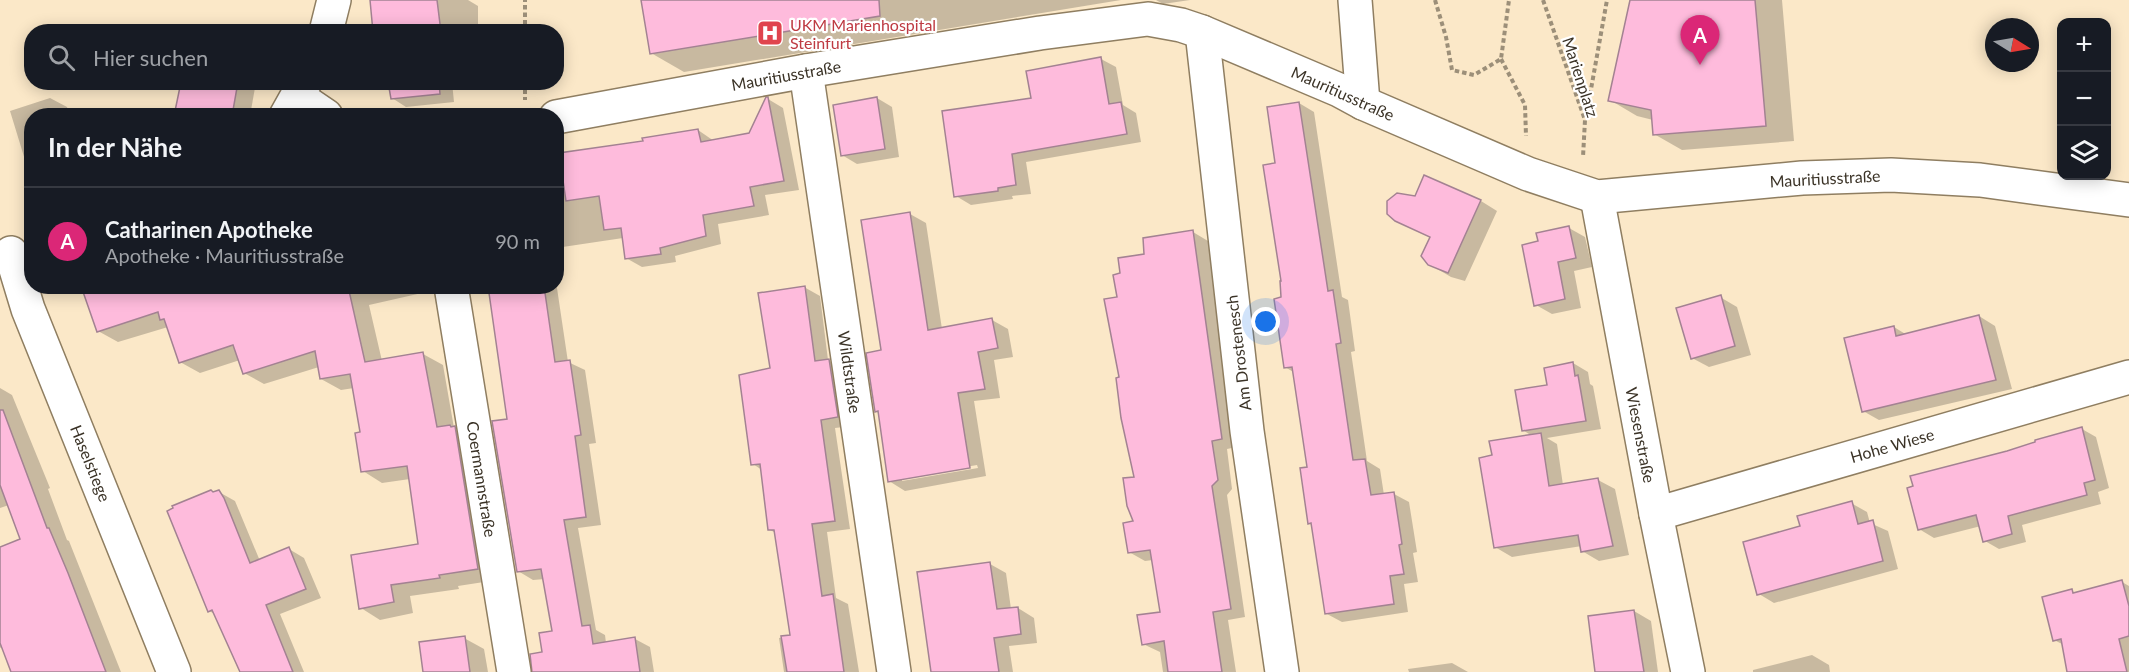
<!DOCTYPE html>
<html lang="de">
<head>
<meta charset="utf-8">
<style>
	body { margin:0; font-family:Lato,sans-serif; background:#242831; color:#f1f3f6 }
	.controls { position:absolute; right:18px; top:18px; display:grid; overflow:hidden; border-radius:12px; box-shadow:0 3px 15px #0003 }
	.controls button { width:54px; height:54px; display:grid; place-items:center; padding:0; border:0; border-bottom:2px solid #363941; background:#171b24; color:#f1f3f6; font:30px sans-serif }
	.compass { position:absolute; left:1985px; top:18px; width:54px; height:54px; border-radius:50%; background:#171b24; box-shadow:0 3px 15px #0003; rotate:101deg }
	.you { position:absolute; left:1266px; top:322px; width:21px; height:21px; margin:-15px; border:4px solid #fff; border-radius:50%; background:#1a73e8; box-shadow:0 0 0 9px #1a73e833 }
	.badge { display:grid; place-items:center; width:39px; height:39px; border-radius:50%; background:#db2777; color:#fff; font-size:20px; font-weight:700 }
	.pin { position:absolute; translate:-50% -50px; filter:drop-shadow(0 2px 3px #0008) }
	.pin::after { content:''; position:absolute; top:32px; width:21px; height:18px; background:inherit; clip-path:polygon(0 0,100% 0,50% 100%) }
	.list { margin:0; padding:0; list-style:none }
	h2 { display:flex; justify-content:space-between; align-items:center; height:78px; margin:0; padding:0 24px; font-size:26px }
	h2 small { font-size:20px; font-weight:400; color:#9ea1a6 }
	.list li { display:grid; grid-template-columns:39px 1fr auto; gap:18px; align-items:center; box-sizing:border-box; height:108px; padding:0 24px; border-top:2px solid #363941 }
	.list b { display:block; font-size:22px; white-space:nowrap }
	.list p { margin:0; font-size:20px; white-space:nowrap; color:#9ea1a6 }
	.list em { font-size:20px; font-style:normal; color:#9ea1a6 }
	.icon { flex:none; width:33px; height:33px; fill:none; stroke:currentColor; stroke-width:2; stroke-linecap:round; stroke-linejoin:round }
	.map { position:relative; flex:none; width:2129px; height:672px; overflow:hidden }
	.search { position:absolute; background:#171b24; box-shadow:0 3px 15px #0003; left:24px; top:24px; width:540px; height:66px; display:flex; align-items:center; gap:15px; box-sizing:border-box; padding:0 21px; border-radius:24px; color:#9ea1a6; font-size:22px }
	.panel { position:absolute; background:#171b24; box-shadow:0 3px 15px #0003; left:24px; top:108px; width:540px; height:186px; border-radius:24px }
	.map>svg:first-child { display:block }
	.shadow { fill:#0003; fill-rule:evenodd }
	.building { fill:#febbdc; stroke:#a38292; stroke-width:1.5 }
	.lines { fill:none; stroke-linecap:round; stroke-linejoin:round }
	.minor-casing { stroke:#8f7e61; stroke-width:36 }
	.path { stroke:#9c8f79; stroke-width:4; stroke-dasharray:4.5 3; stroke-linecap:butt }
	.minor { stroke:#fff; stroke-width:33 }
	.labels { text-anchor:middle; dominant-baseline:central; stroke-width:4.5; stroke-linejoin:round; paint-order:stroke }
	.health-label { font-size:16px; fill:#be3a42; stroke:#fff; text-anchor:start }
	.street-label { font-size:16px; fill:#3b3327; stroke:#fff }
</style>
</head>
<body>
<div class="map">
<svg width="2129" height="672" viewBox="0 0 2129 672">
	<rect width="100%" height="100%" fill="#fbe8c8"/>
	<g class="shadow">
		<polygon points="372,0 468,0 478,6 478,32 375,32"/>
		<polygon points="642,0 1121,0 684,72 651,53"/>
		<polygon points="1156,0 1190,0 1163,4"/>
		<polygon points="1640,0 1782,0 1794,141 1682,150 1654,134 1653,120 1637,116 1610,100"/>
		<polygon points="1101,59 1116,67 1123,105 1136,113 1141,142 1026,162 1031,194 1012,196 1013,199 971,205 956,196 1032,99"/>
		<polygon points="182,82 256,82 250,116 186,116 177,110"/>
		<polygon points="385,82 452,82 454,102 406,107 392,98 390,85"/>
		<polygon points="50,98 67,107 70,116 32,116 32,175 29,173 10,111"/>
		<polygon points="877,98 892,107 899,157 857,164 842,155"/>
		<polygon points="768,99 783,108 799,190 765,195 769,215 718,224 721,244 675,256 676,262 642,267 626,258 623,238 556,248 556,156 645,142 698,130 714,141 750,134"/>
		<polygon points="1299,103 1314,112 1342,297 1348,300 1355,351 1351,352 1367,461 1380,469 1384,495 1394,494 1409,502 1417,552 1413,553 1418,582 1404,584 1408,612 1342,622 1327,614 1313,525 1310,523 1308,468 1295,373 1285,367 1277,164"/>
		<polygon points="1425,177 1481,201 1497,211 1465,281 1451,277 1434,267 1431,238 1396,220 1416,198"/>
		<path d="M910,214L926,223L942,329L992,320L1008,329L1013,357L994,360L1000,398L974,401L986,476L905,491L889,481L880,413L876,411L883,351ZM977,465L978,468L902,481V478Z"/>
		<polygon points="1569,228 1585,237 1592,267 1574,271 1581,308 1552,314 1536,305"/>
		<polygon points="1193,232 1208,241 1237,447 1227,449 1232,489 1227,495 1245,617 1228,620 1236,672 1163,672 1160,652 1143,644 1161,613 1153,560 1145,561 1129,552 1136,523 1136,478 1120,378 1118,298 1122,275 1146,256"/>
		<polygon points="91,286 421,286 422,293 369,305 382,361 423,354 443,365 454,428 474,439 497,580 458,586 459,589 410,596 413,613 380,620 361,608 419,545 410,479 382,483 363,471 362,434 354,388 341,390 321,379 319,367 264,384 244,373 240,360 200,373 180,362 168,327 118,342 98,331"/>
		<polygon points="502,286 554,286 557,288 568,362 585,370 596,443 589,444 601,525 578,528 596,630 605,635 606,643 635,639 650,647 654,672 547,672 554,632 545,579 533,580 518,571"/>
		<polygon points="804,287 820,296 828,360 844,369 853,426 835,428 850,529 827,532 836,598 848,604 859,672 784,672 779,638 791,636 776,533 770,530 762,470 753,464 771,369"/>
		<polygon points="1720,297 1737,307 1751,355 1709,367 1692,358"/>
		<polygon points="1979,316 1995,326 2012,389 1879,420 1863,411 1894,327 1907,335"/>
		<polygon points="1573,363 1588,372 1590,384 1593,386 1601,429 1547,438 1557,444 1563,485 1598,480 1615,489 1629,555 1599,561 1582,551 1582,546 1512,557 1495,547 1493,457 1532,436 1523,430 1548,386"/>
		<polygon points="0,388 12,395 50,488 48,489 67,540 69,541 121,672 13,672 3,646 0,648 0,549 22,540 9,505 0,508"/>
		<polygon points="2082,429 2096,437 2109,488 2098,492 2101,504 2022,525 2026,542 1999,549 1985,541 1981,526 1934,538 1919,529 2008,452"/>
		<polygon points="219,492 235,501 260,561 289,549 304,558 321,598 280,614 304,672 240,672 215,614 209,611 214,493"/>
		<polygon points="1851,503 1867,512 1870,523 1888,531 1898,569 1774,603 1759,594 1802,527"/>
		<polygon points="990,564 1006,573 1011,609 1018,608 1034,618 1037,643 1009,646 1013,672 932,672"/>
		<polygon points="2122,582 2129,586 2129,672 2069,672 2064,645 2054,640 2072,591 2077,594"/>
		<polygon points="1634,611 1651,621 1658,672 1597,672"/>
		<polygon points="464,638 484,649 488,672 424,672"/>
		<polygon points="1812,655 1829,665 1830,672 1753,672 1753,670"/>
		<polygon points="1452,663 1468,672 1409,672 1408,669"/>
	</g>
	<g class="building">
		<polygon points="370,0 437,0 441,32 373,32"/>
		<polygon points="641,0 879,0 880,16 650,54"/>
		<polygon points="1630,0 1755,0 1766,126 1653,135 1651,110 1608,101"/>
		<polygon points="1101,57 1109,104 1121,102 1127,134 1012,154 1016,185 998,188 998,191 954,197 942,111 1031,98 1026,71"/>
		<polygon points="181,82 238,82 232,116 199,116 175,111"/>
		<polygon points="388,82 439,82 440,94 391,99"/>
		<polygon points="766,97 768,97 784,181 750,187 754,206 703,215 706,236 660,248 661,254 625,259 621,228 604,230 599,196 566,201 559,153 643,141 642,138 698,129 701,142 749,133"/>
		<polygon points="877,97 885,149 841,156 833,105"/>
		<polygon points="1299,102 1328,291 1333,290 1341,343 1336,344 1353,460 1365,459 1371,495 1394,492 1402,544 1399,545 1404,574 1390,576 1394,604 1325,614 1311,523 1308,524 1300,468 1307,467 1292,367 1284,368 1274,299 1281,297 1280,281 1281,281 1263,165 1275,163 1267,107"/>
		<polygon points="1424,175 1481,200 1448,273 1428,265 1421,256 1430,237 1395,221 1387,214 1387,201 1397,193 1415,196"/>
		<polygon points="910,212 928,330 992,318 998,348 978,352 985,389 958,393 970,468 888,482 878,411 875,412 866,353 881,350 861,220"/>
		<polygon points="1569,226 1576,258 1558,262 1565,299 1534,306 1522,245 1538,241 1536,233"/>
		<polygon points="1193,230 1222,439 1212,441 1218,480 1212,486 1231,609 1213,612 1222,672 1168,672 1164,641 1142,645 1137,615 1160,612 1150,550 1128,553 1123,523 1133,521 1127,506 1123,478 1134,477 1121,418 1116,378 1119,377 1104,299 1117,297 1113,275 1120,273 1118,258 1144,254 1143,238"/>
		<polygon points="81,286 348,286 365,362 423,352 437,427 450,425 451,427 455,426 478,569 439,575 440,578 391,585 394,602 359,609 351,555 418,544 407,466 361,472 355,433 360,432 350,374 320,379 315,351 243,374 233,345 179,363 164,319 160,320 158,312 97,332"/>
		<polygon points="488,286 520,286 523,288 544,286 555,362 570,360 581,435 575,436 586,517 564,520 582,626 590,625 593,644 635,637 640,672 532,672 530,654 542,652 539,633 552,631 541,569 517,572 492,421 507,419"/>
		<polygon points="805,286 815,361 829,359 838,417 821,420 835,521 812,524 822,596 833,594 844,672 787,672 781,636 790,635 774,530 768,530 760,464 751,465 739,375 770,368 758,293"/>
		<polygon points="1721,295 1735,346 1691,359 1676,308"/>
		<polygon points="1979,315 1996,380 1862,412 1844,338 1894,326 1896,336"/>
		<polygon points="1573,362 1575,376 1578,375 1586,421 1522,431 1515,390 1547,385 1544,368"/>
		<polygon points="0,410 3,410 47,528 49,528 68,573 106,672 11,672 0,643 0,547 20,539 0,485"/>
		<polygon points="2082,427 2095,480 2084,483 2087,495 2008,516 2012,534 1983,542 1976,515 1918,530 1907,488 1913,486 1910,476 2007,451 2035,442 2035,440"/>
		<polygon points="1541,433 1549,486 1598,478 1613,546 1581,552 1578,535 1494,548 1479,458 1492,455 1489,441"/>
		<polygon points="211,490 213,492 219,490 224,498 250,563 289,547 306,589 266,605 293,672 240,672 212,610 208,612 167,511 173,508 172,506"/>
		<polygon points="1852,501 1858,524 1873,520 1883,561 1757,595 1743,542 1800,526 1797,516"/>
		<polygon points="990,562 997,609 1018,607 1021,634 994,638 999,672 931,672 917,572"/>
		<polygon points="2122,580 2129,606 2129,636 2119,639 2127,672 2067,672 2061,639 2053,641 2042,597 2072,589 2073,593"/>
		<polygon points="1634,610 1644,672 1595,672 1588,616"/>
		<polygon points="465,636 470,672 423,672 419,642"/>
	</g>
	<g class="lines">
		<defs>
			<g id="minor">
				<polyline points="1355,0 1363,103"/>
				<polyline points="326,32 334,0"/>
				<polyline points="1202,32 1247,431 1282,672"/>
				<polyline points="806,71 894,672"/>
				<polyline points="298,97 326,116"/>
				<polyline points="286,116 305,82"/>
				<polyline points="556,117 806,71 1040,33 1148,19 1181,25 1202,32 1339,90 1363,103 1528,174 1597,197 1802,178 1891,175 1980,180 2129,200"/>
				<polyline points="1597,197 1656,514 1688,672"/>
				<polyline points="11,253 28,309 174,672"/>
				<polyline points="451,286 514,672"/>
				<polyline points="1656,514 2129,377"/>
			</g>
		</defs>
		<use href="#minor" class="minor-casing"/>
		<g class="path">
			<polyline points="1435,0 1446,37 1452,70 1474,75 1501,59 1509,0"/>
			<polyline points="1543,0 1585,120 1583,157"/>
			<polyline points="525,32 525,0"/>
			<polyline points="1501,59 1525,105 1526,136"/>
			<polyline points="525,82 525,100"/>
			<polyline points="1586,117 1607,0"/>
		</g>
		<use href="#minor" class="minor"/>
	</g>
	<defs>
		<symbol id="hospital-square" viewBox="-11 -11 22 22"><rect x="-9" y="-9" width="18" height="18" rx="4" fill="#e0444e" stroke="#fff"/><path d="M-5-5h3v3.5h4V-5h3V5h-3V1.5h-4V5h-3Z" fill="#fff"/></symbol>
	</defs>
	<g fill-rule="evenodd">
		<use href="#hospital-square" x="755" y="18" width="30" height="30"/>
	</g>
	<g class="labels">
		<g class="health-label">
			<text x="790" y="24">UKM Marienhospital<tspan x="790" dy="18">Steinfurt</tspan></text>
		</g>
		<g class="street-label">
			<text transform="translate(786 75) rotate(-10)">Mauritiusstraße</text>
			<text transform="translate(1581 77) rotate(72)">Marienplatz</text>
			<text transform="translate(1343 93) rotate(24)">Mauritiusstraße</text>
			<text transform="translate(1825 178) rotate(-3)">Mauritiusstraße</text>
			<text transform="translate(1238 353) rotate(-97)">Am Drostenesch</text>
			<text transform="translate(850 372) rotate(82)">Wildtstraße</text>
			<text transform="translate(1641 435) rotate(79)">Wiesenstraße</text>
			<text transform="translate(1892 445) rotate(-16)">Hohe Wiese</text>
			<text transform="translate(91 463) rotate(68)">Haselstiege</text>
			<text transform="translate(482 479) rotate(81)">Coermannstraße</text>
		</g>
	</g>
</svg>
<div class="controls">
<button>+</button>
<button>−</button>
<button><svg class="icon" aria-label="layers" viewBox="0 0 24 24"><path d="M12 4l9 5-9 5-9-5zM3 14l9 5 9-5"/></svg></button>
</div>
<svg class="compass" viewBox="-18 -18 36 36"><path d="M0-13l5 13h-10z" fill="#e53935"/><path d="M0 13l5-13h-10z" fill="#9ea1a6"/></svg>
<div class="you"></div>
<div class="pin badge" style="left:1700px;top:65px">A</div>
<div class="search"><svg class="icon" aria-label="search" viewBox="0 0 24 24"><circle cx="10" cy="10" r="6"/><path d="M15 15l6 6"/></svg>Hier suchen</div>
<section class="panel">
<h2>In der Nähe<small></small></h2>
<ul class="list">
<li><span class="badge">A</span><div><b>Catharinen Apotheke</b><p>Apotheke · Mauritiusstraße</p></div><em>90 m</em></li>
</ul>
</section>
</div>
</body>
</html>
